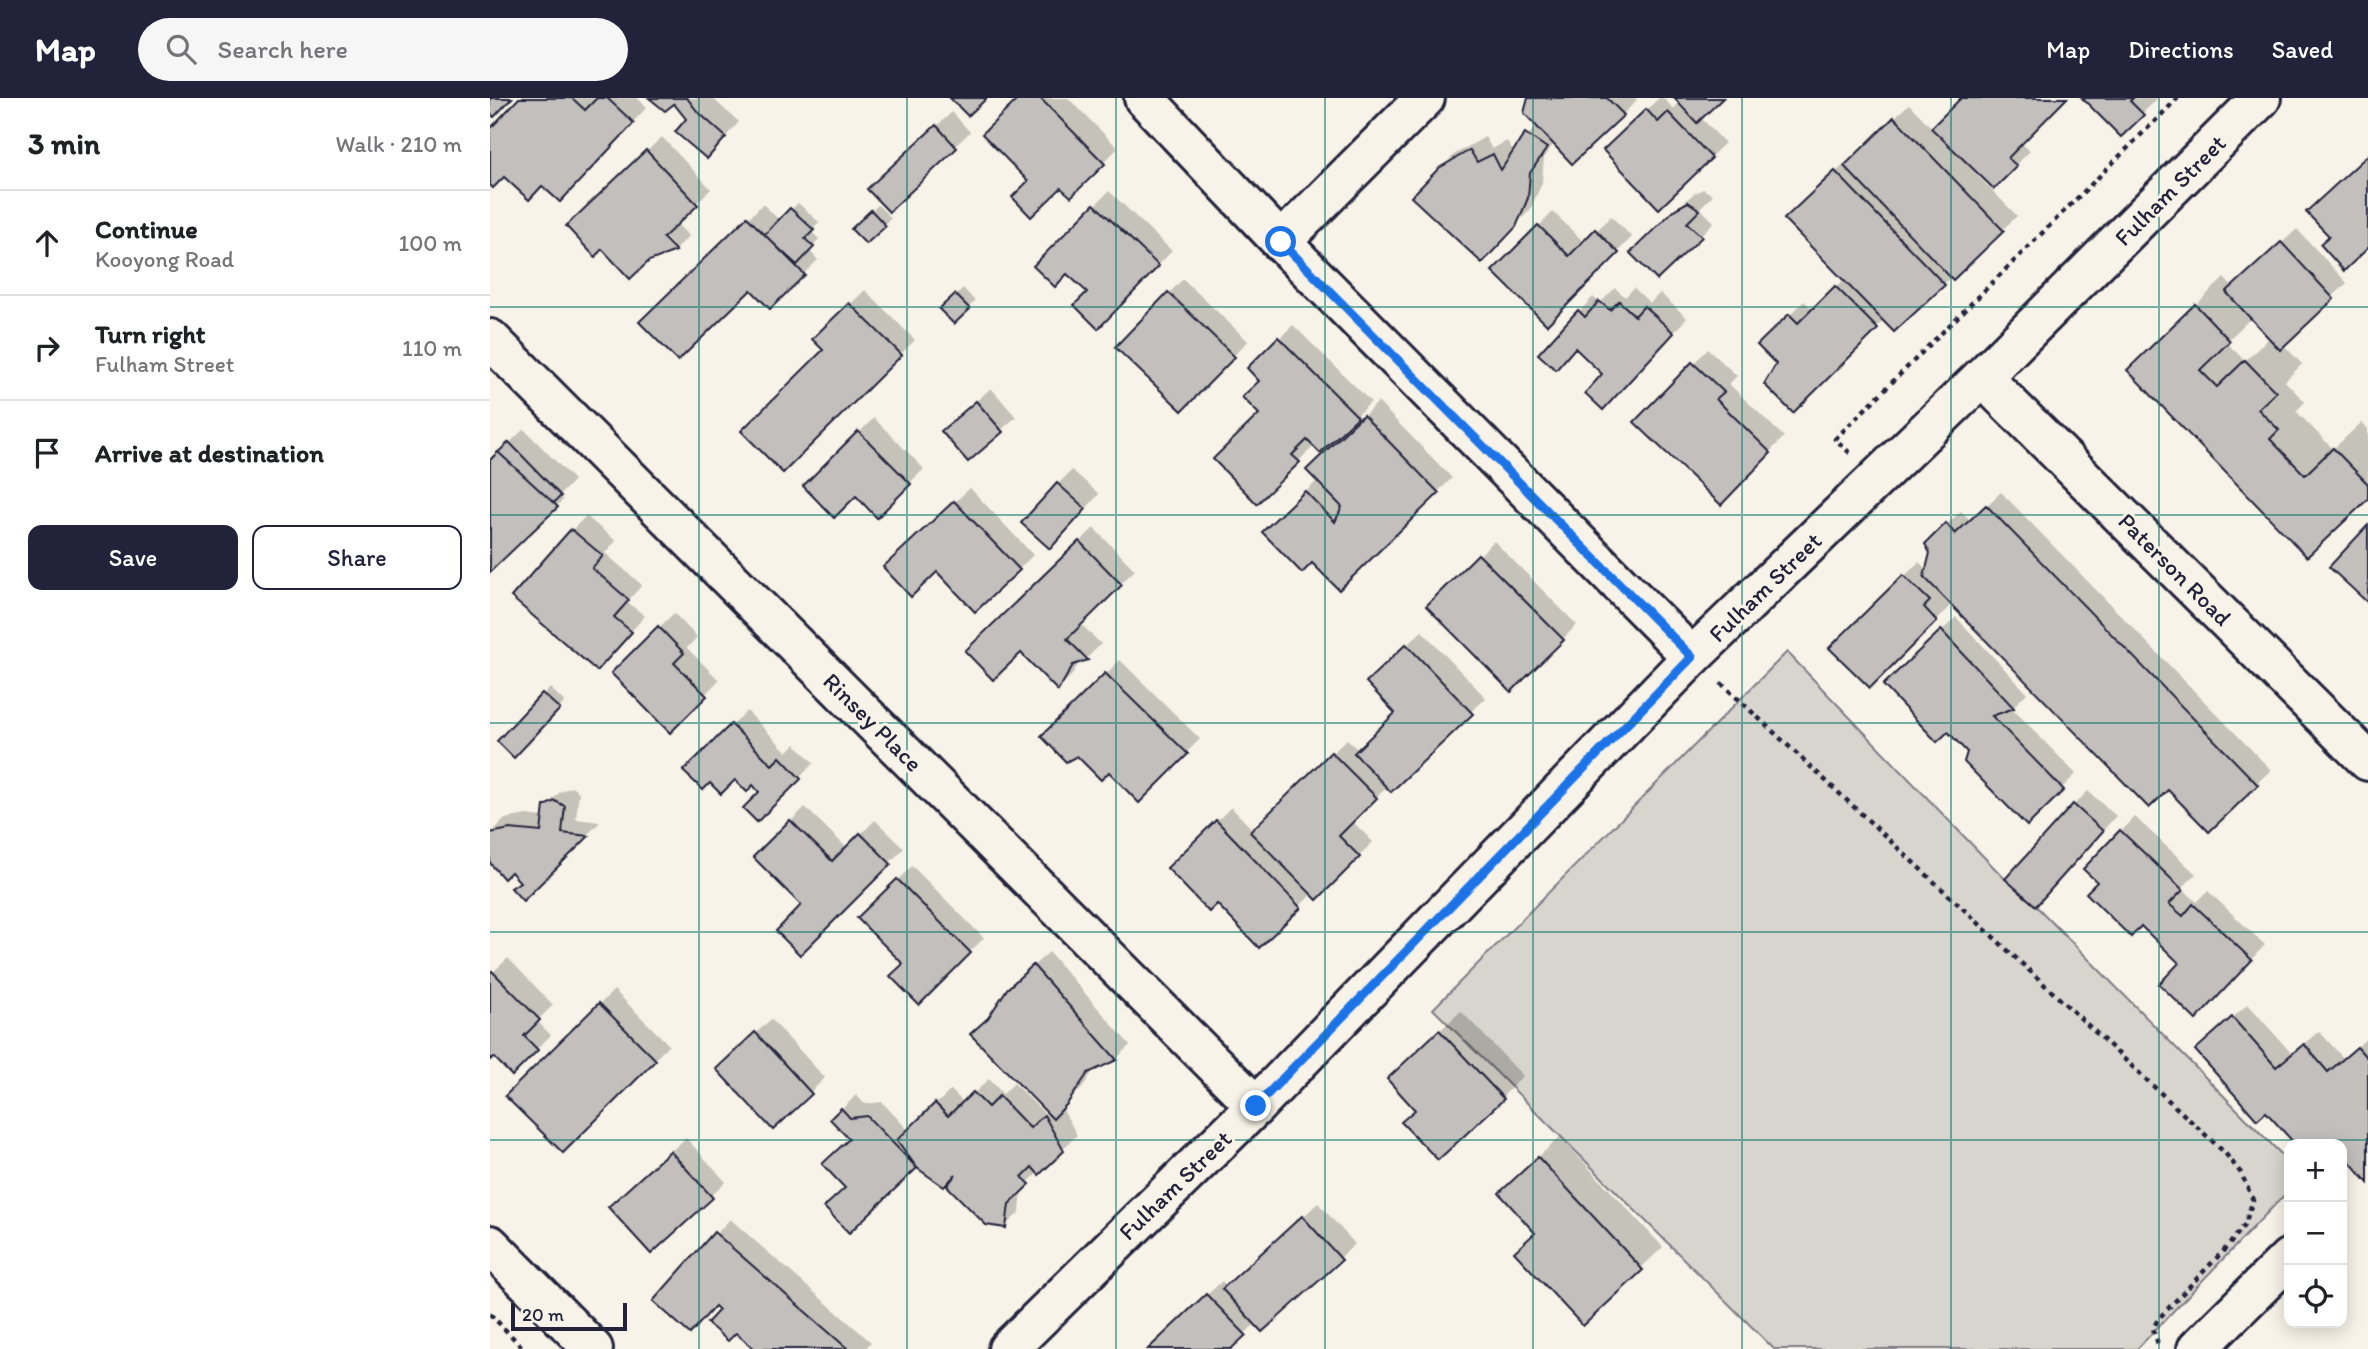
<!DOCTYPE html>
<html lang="en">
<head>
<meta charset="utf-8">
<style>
	body { margin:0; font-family:Itim,sans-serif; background:#f6f6f6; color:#202124 }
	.controls { position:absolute; right:21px; bottom:21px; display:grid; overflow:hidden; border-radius:14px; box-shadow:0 4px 18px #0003 }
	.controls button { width:63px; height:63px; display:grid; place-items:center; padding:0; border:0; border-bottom:2px solid #e0e0e0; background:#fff; color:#202124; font:35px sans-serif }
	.scale { position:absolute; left:21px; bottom:18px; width:116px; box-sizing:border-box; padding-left:7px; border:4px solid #22223b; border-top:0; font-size:19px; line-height:24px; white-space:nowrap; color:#22223b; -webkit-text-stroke:5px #f7f3e8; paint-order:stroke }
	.stop { position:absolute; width:21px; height:21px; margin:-16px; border:5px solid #1a73e8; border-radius:50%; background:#fff }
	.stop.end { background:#1a73e8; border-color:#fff; box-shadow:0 2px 7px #0008 }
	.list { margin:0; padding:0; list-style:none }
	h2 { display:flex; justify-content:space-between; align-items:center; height:91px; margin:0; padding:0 28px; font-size:30px }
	h2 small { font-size:23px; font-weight:400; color:#757577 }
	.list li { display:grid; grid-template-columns:46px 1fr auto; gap:21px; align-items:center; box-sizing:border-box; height:105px; padding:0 28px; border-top:2px solid #e0e0e0 }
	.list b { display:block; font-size:26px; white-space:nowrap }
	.list p { margin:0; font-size:23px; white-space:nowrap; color:#757577 }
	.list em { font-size:23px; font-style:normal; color:#757577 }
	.actions { display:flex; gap:14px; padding:21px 28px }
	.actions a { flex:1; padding:16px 0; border:2px solid #22223b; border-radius:14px; text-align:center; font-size:24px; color:#22223b }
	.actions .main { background:#22223b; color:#fff }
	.icon { flex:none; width:38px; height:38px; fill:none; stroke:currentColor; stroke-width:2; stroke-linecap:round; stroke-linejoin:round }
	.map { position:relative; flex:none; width:1878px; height:1251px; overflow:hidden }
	header { display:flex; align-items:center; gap:42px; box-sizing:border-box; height:98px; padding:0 35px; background:#22223b; color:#fff }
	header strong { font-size:33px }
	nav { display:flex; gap:38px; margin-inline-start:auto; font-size:24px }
	.search { width:490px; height:63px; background:#f6f6f6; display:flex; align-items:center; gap:18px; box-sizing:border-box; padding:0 24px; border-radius:38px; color:#757577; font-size:26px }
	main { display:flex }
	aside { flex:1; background:#fff }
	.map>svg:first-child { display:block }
	.green { fill:#d8d5cf; stroke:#7d7c85; stroke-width:2 }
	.shadow { fill:#0003; fill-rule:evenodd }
	.building { fill:#c2bfbd; stroke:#22223b; stroke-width:2 }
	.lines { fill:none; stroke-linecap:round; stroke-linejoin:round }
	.minor-casing { stroke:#22223b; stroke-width:44 }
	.path { stroke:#22223b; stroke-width:4.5; stroke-dasharray:5 5; stroke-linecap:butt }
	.minor { stroke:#f7f3e8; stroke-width:38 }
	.route { stroke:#1a73e8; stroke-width:9 }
	.grid { fill:none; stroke:#0f766e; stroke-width:2; stroke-opacity:0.55 }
	.labels { text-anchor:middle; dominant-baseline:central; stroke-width:6; stroke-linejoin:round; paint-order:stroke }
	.street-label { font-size:24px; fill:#22223b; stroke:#f7f3e8 }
</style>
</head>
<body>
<header>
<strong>Map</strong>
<div class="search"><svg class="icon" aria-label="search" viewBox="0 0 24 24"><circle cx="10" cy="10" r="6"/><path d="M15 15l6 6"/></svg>Search here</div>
<nav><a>Map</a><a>Directions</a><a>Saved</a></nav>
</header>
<main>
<aside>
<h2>3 min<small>Walk · 210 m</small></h2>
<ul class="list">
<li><svg class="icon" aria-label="ahead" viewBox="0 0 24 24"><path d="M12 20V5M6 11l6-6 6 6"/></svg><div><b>Continue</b><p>Kooyong Road</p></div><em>100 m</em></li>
<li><svg class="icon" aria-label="right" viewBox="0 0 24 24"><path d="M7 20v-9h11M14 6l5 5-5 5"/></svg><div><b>Turn right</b><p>Fulham Street</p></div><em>110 m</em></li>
<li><svg class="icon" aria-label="arrive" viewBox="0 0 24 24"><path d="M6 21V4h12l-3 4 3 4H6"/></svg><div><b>Arrive at destination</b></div></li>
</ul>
<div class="actions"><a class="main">Save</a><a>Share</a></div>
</aside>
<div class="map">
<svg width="1878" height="1251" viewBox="0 0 1878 1251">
	<rect width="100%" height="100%" fill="#f7f3e8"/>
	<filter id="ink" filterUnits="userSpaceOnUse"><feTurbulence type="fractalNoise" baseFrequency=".0143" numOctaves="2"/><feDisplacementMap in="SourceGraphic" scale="14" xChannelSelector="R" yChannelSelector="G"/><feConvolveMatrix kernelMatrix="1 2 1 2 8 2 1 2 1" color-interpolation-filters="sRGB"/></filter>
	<g filter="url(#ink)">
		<polygon class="green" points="1297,554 1515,781 1546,808 1799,1064 1799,1092 1647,1251 1284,1251 943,911"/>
		<g class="shadow">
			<polygon points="31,0 147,0 157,9 84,88 14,77 0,85 0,34"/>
			<polygon points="162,0 222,0 249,24 217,59 198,21 185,3"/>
			<polygon points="531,0 578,0 628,50 581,97 571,87 540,83"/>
			<polygon points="1039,0 1145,0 1147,2 1133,16 1064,45 1054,59 1052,85 1040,112 1006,148 950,71 965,56 995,39 1002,51 1017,43 1024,55 1047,27"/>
			<polygon points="1169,0 1173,0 1184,11 1190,4 1186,0 1231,0 1210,19 1235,45 1169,108 1129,38"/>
			<polygon points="1473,0 1575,0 1531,45 1540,53 1504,89 1487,72 1484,74 1527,118 1404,232 1394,222 1303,312 1288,266 1270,247 1314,203 1323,212 1355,181 1311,107 1419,6 1443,31"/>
			<polygon points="1595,0 1665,0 1667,1 1631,36"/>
			<polygon points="462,14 480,34 399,112 394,77"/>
			<path d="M172,39L221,91L186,125L199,138L185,152L158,161L92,114ZM168,132L183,148H178Z"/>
			<polygon points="1213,91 1223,97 1210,110 1224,124 1167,180 1156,140 1202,97"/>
			<polygon points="619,93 682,153 608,229 599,194 578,174 545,168"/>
			<polygon points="308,105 329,124 321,133 329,141 319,152 328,162 280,209 261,189 152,224 273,106 290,123"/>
			<polygon points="388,107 401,120 376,144 363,131"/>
			<polygon points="1063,114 1095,145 1121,118 1142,139 1057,225 1004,173"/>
			<path d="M1807,131L1857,185L1793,246L1812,266L1795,283L1815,304L1806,313L1843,351L1872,324L1878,331V398L1817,456L1666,245L1734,180L1743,190ZM1762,219L1780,239L1755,263L1736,244Z"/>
			<polygon points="693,181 758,243 692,311 627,249"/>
			<polygon points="473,190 485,203 464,224 452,211"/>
			<polygon points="1125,190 1135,199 1144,190 1160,205 1170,195 1197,220 1127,296 1115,276 1089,214 1103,199 1110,205"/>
			<polygon points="375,192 425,242 293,373 336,252 325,241"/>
			<polygon points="803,227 881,304 830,353 825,347 767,404 771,282 759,270"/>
			<polygon points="1218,251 1247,278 1239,286 1294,339 1231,404 1147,324"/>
			<polygon points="501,290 526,319 478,361 453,333"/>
			<polygon points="888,304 962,380 849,490 822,463 775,434 828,382 818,372"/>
			<polygon points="384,320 434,371 387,417 366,396 315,388"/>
			<polygon points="34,331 84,382 69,398 73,402 0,471 0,364"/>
			<polygon points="582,372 609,396 575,434 568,386"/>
			<polygon points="480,390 543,457 529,471 448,472 410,455"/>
			<polygon points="1511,394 1781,672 1766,686 1678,689 1462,506 1380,588 1342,550 1429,464 1437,472 1442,455 1437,446 1471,413 1481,423"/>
			<polygon points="96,418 126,443 115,455 152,487 137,504 155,518 107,571 82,432"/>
			<polygon points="604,430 645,472 590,525 611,546 597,560 590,563 582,577 568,591 531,553 477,553"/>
			<polygon points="1004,443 1087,527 1021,592 938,508"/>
			<polygon points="184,515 207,539 197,550 229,582 180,632 123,575"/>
			<polygon points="1466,519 1537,595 1522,610 1586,676 1537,725 1410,573"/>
			<polygon points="932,533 996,600 898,688 862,723 883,744 827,799 823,795 769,848 727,804 679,770 741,709 764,733 857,641 869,653 908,615 892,570"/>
			<polygon points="630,562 710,641 649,702 619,672 554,638"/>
			<polygon points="60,590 75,604 24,657 9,643"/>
			<polygon points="257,613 297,654 305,646 324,665 267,722 272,694 263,685 245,680 195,673"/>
			<polygon points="81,689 89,694 86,721 110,724 33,801 31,783 21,771 0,763 0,736 15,721 36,717 54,719 55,709 70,694"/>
			<polygon points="1598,693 1626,718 1560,792 1584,707"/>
			<polygon points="315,709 357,750 385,722 414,750 310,855 314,807 266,759"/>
			<polygon points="1645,719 1706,776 1692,790 1707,804 1718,793 1775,847 1720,905 1692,865 1595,771"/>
			<polygon points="422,768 494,840 429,904 415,865 370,820"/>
			<polygon points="559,854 640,947 626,961 605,970 592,990 572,1010 587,1037 532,1090 530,1114 515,1128 472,1072 427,1068 359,1132 357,1090 361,1040 342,1021 366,997 375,1006 392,1004 419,1033 461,992 474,1005 499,981 513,996 524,985 556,1017 559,1014 501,919 533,877"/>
			<polygon points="18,860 63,907 47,923 61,937 22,975 4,957 0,959 0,877"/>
			<polygon points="124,892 179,947 73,1053 18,998"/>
			<polygon points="1758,906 1802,956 1829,933 1854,961 1878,939 1878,1083 1852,1052 1852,1046 1807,1046 1776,1011 1722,938"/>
			<polygon points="971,913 1033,978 1012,999 927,1011 920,960"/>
			<polygon points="281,921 335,980 283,1030 243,957"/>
			<polygon points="1070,1039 1173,1149 1093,1225 1047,1134 1032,1074"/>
			<polygon points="196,1040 236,1084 161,1154 134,1095"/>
			<polygon points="828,1105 865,1146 772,1232 766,1225 739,1251 660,1251 732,1183 737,1189"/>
			<polygon points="240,1121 381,1244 375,1251 267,1251 226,1206 166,1203"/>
		</g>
		<g class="building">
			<polygon points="0,0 22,0 4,19 0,15"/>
			<polygon points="29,0 82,0 95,12 107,0 117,0 144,25 70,104 52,88 39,102 14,79 3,90 0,87 0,31"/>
			<polygon points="159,0 197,0 207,13 236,39 217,61 185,34 196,21 184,6 175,13"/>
			<polygon points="460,0 497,0 478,18"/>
			<polygon points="529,0 550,0 615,66 581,99 571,90 541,119 522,99 538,83 492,36"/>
			<polygon points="1038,0 1117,0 1134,17 1082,66 1034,15"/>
			<polygon points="1184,0 1233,0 1207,25"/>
			<polygon points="1471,0 1577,0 1518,60 1527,68 1504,91 1441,30"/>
			<polygon points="1592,0 1643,0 1640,3 1654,17 1631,39"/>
			<polygon points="1156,11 1168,24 1178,14 1222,60 1169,111 1113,52"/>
			<polygon points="1404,19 1514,133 1463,182 1354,68"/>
			<polygon points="446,27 467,50 399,114 377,91"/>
			<polygon points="1035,35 1057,50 1040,75 1038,100 1026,129 992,165 921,99 949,70 980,52 987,64 1003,56 1011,72"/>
			<polygon points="156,52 208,107 173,140 186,153 159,163 140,181 112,151 105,159 76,128"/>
			<polygon points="1878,57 1878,150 1854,173 1830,146 1839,138 1816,114"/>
			<polygon points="1345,73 1455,187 1404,234 1294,121"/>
			<polygon points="1198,104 1210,112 1197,125 1212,139 1167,182 1140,155 1185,111"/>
			<polygon points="604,106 669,168 608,231 584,207 597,194 577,176 565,189 543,168"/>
			<polygon points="300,110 324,132 315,141 324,149 307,167 274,137"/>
			<polygon points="381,112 396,128 376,146 361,131"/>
			<polygon points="257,119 315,177 280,211 261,192 188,263 149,224"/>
			<polygon points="1048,127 1079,158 1105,131 1129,155 1057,227 1002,173"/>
			<polygon points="1791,144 1844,201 1790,252 1736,194"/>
			<polygon points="1345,188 1388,231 1303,315 1274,286 1286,266 1267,247 1299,216 1308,225"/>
			<polygon points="678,194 745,259 692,313 625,249"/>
			<polygon points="465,196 480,211 464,226 449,211"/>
			<polygon points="1109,203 1120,212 1129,203 1145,218 1154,208 1184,235 1113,312 1095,295 1112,276 1085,250 1066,272 1048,256 1088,212 1095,219"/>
			<polygon points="359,205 412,257 293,375 251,333 333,252 322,241"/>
			<polygon points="1705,206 1740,243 1710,272 1727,289 1755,262 1786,294 1768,311 1789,332 1780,341 1815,377 1843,350 1878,386 1878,401 1817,459 1637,272"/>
			<polygon points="788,239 868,319 830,355 817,342 802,357 810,364 767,406 723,361 769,316 752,299 769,283 757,270"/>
			<polygon points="1202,264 1234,294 1226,301 1281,355 1231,407 1144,324"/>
			<polygon points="486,303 513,334 478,364 451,333"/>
			<polygon points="873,317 949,395 849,492 822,465 812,475 772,434 815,393 845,424 852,409 816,372"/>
			<polygon points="368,333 421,386 387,420 366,398 344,420 313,388"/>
			<polygon points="19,344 71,398 0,466 0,362"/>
			<polygon points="8,354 68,409 0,474 0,362"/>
			<polygon points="567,385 596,411 560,451 531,425"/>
			<polygon points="464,403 530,472 485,514 447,474 421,499 393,469"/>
			<polygon points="1496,407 1768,687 1719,734 1678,692 1659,710 1434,479 1440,455 1435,446 1456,425 1465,436"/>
			<polygon points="1878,427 1878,505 1839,469"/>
			<polygon points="81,431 113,458 102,470 139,502 124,519 142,534 107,573 21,499"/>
			<polygon points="589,443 632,487 577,541 598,562 583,567 568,593 531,555 503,582 475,553"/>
			<polygon points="988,456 1074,542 1021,594 936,508"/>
			<polygon points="1413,477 1440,503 1434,509 1447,523 1380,590 1339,550"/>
			<polygon points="168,528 194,555 184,565 217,598 180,635 121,575"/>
			<polygon points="1451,532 1524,610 1502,618 1574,692 1537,728 1474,664 1477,654 1458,634 1447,644 1393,587"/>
			<polygon points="916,546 983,616 901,694 864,655 905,615 876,584"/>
			<polygon points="615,575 698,656 649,705 619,674 611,682 587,658 576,664 551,638"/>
			<polygon points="52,595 70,611 24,660 7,643"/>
			<polygon points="241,626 282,667 290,659 311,681 267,724 253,710 269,694 263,687 257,694 245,682 231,696 220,685 213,692 193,673"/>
			<polygon points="841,654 887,700 849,738 870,759 827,802 760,734"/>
			<polygon points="65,703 75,708 72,735 99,738 33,803 21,790 30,784 21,774 14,781 0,765 0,735 20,731 51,734 54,708"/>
			<polygon points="1583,706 1613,733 1546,808 1515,781"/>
			<polygon points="300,722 342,763 370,735 401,766 310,857 286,833 311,807 263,759"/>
			<polygon points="726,722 811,810 769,850 727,806 719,814 677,770"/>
			<polygon points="1630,732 1693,792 1679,806 1693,818 1703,806 1762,862 1706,922 1669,886 1689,865 1651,828 1641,839 1596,795 1607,784 1593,771"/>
			<polygon points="407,781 481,855 429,907 400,878 413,866 367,820"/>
			<polygon points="543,867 627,962 598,975 577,1006 563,1021 480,936 498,920 517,891"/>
			<polygon points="2,873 50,922 34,938 48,952 22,978 4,959 0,962 0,875"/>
			<polygon points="109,905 166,962 73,1055 15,998"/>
			<polygon points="1742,919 1786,969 1814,946 1838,974 1867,949 1878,961 1878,1085 1852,1055 1852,1046 1805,1046 1776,1014 1767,1022 1705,952"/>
			<polygon points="949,932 1014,1001 948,1062 911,1024 925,1012 897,981"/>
			<polygon points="265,934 322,996 283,1032 226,971"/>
			<polygon points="483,994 498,1009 509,998 540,1030 554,1017 574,1053 549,1077 542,1069 532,1079 540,1086 519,1106 516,1130 496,1127 457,1088 466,1076 454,1089 427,1070 407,1042 445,1005 458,1018"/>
			<polygon points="351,1010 360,1020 377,1018 427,1070 359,1135 334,1109 355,1090 332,1066 359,1041 340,1021"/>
			<polygon points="180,1053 223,1100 161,1156 118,1109"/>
			<polygon points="1048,1059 1153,1172 1093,1228 1024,1154 1045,1135 1009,1095"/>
			<polygon points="812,1118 852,1162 772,1234 732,1191"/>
			<polygon points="224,1134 358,1251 264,1251 246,1235 238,1243 217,1225 229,1212 225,1208 200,1236 163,1203"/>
			<polygon points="716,1196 756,1237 741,1251 658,1251"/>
		</g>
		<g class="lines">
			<defs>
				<g id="minor">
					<polyline points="654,0 791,144 1202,559"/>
					<polyline points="791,144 935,0"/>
					<polyline points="0,241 766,1008"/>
					<polyline points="1492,279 1878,663"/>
					<polyline points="0,1147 103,1251"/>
					<polyline points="518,1251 766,1008 1202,559 1492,279 1771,0"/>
					<polyline points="1707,1251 1799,1160"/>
				</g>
			</defs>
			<use href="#minor" class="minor-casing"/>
			<g class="path">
				<polyline points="1360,355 1345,341 1688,0"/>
				<polyline points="1231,585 1735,1055 1751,1075 1763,1102 1755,1126 1739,1147 1668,1221 1663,1231 1668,1246"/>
				<polyline points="0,1216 34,1251"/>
			</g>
			<use href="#minor" class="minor"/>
		</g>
	</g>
	<g class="lines" filter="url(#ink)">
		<polyline class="route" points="766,1008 1202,559 791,144"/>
	</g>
	<path class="grid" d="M209,0V1251M417,0V1251M626,0V1251M835,0V1251M1043,0V1251M1252,0V1251M1461,0V1251M1669,0V1251M0,209H1878M0,417H1878M0,625H1878M0,834H1878M0,1042H1878"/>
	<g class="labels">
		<g class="street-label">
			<text transform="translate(1680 92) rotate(-45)">Fulham Street</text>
			<text transform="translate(1685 471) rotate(45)">Paterson Road</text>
			<text transform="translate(1275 489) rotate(-44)">Fulham Street</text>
			<text transform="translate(383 624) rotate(45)">Rinsey Place</text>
			<text transform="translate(685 1087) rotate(-44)">Fulham Street</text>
		</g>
	</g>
</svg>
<div class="controls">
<button>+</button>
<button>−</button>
<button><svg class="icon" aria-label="locate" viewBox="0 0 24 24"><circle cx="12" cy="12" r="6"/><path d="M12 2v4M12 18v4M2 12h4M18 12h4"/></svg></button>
</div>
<div class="scale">20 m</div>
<div class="stop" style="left:791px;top:144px"></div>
<div class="stop end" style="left:766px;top:1008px"></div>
</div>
</main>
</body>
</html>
